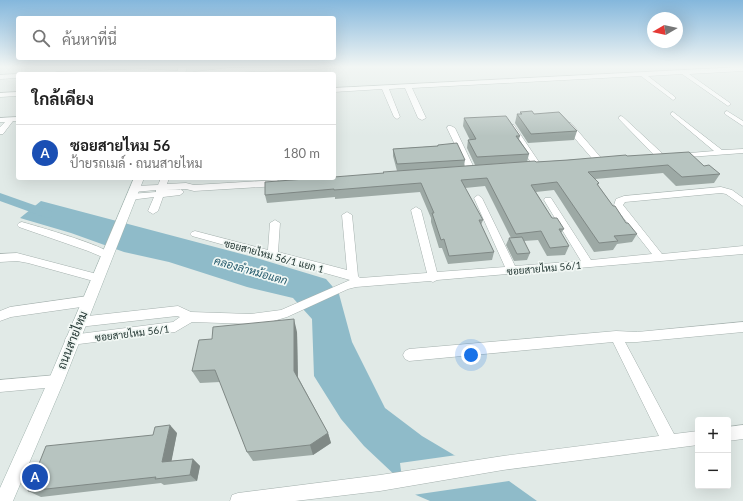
<!DOCTYPE html>
<html lang="th">
<head>
<meta charset="utf-8">
<style>
	body { margin:0; font-family:Lato,Sarabun,sans-serif; background:#f2f2f2; color:#222 }
	.controls { position:absolute; right:12px; bottom:12px; display:grid; overflow:hidden; border-radius:4px; box-shadow:0 4px 16px #0002 }
	.controls button { width:36px; height:36px; display:grid; place-items:center; padding:0; border:0; border-bottom:1px solid #e0e0e0; background:#fff; color:#222; font:20px sans-serif }
	.compass { position:absolute; left:647px; top:12px; width:36px; height:36px; border-radius:50%; background:#fff; box-shadow:0 4px 16px #0002; rotate:261deg }
	.you { position:absolute; left:471px; top:355px; width:14px; height:14px; margin:-10px; border:3px solid #fff; border-radius:50%; background:#1a73e8; box-shadow:0 0 0 6px #1a73e833 }
	.badge { display:grid; place-items:center; width:26px; height:26px; border-radius:50%; background:#db2777; color:#fff; font-size:13px; font-weight:700 }
	.pin { position:absolute; translate:-50% -50%; border:2px solid #fff; box-shadow:0 1px 4px #0006 }
	.list { margin:0; padding:0; list-style:none }
	h2 { display:flex; justify-content:space-between; align-items:center; height:52px; margin:0; padding:0 16px; font-size:17px }
	h2 small { font-size:13px; font-weight:400; color:#767676 }
	.list li { display:grid; grid-template-columns:26px 1fr auto; gap:12px; align-items:center; box-sizing:border-box; height:56px; padding:0 16px; border-top:1px solid #e0e0e0 }
	.list b { display:block; font-size:15px; white-space:nowrap }
	.list p { margin:0; font-size:13px; white-space:nowrap; color:#767676 }
	.list em { font-size:13px; font-style:normal; color:#767676 }
	.icon { flex:none; width:22px; height:22px; fill:none; stroke:currentColor; stroke-width:2; stroke-linecap:round; stroke-linejoin:round }
	.map { position:relative; flex:none; width:743px; height:501px; overflow:hidden }
	.search { position:absolute; background:#fff; box-shadow:0 4px 16px #0002; left:16px; top:16px; width:320px; height:44px; display:flex; align-items:center; gap:10px; box-sizing:border-box; padding:0 14px; border-radius:4px; color:#767676; font-size:15px }
	.panel { position:absolute; background:#fff; box-shadow:0 4px 16px #0002; left:16px; top:72px; width:320px; height:108px; border-radius:4px }
	.map>svg:first-child { display:block }
	.water { fill:#8fbbc9 }
	.pier { fill:#e1eae7 }
	.lines { fill:none; stroke-linecap:round; stroke-linejoin:round }
	.canal { fill:#8fbbc9; fill-rule:evenodd }
	.minor-casing { stroke:#a5b1ae; stroke-width:1 }
	.secondary-casing { stroke:#a2b4af; stroke-width:1 }
	.minor { fill:#fff; fill-rule:evenodd }
	.secondary { fill:#fff; fill-rule:evenodd }
	.wall { fill:#9da9a5 }
	.shaded-wall { fill:#808986 }
	.building { fill:#b7c4c0; stroke:#808986 }
	.labels { text-anchor:middle; dominant-baseline:central; stroke-width:3.5; stroke-linejoin:round; paint-order:stroke }
	.street-label { font-size:10px; fill:#243834; stroke:#f1f7f4 }
	.water-label { font-size:11px; font-style:italic; fill:#255b6d; stroke:#f1f7f4 }
	.near-street-label { font-size:12px; fill:#243834; stroke:#f1f7f4 }
</style>
</head>
<body>
<div class="map">
<svg width="743" height="501" viewBox="0 0 743 501">
	<rect width="100%" height="100%" fill="#e1eae7"/>
	<polygon class="water" points="41,201 253,257 326,279 339,294 352,342 385,408 422,436 454,455 509,481 537,501 430,501 416,495 364,446 341,419 314,376 312,319 293,298 247,287 169,262 124,252 71,233 20,218"/>
	<polygon class="pier" points="457,455 509,479 509,481 413,495 403,486 400,463"/>
	<g class="lines">
		<g class="canal">
			<polygon points="731,66 743,66 743,71"/>
			<polygon points="0,193 51,211 53,214 51,217 47,218 0,201"/>
		</g>
		<defs>
			<g id="minor">
				<polygon points="299,66 340,66 337,68 190,74 193,72 228,68"/>
				<polygon points="743,67 743,71 689,74 730,103 731,104 728,106 682,74 648,76 675,97 675,99 673,100 641,76 412,88 426,118 422,120 418,118 405,88 389,89 400,117 397,119 394,117 382,89 334,92 334,88"/>
				<polygon points="142,69 181,71 184,73 53,74 56,72"/>
				<polygon points="18,74 18,78 0,79 0,75"/>
				<polygon points="18,92 18,96 0,97 0,93"/>
				<polygon points="727,111 743,121 743,126 725,114 725,112"/>
				<polygon points="673,112 722,150 743,149 743,153 675,158 675,154 678,154 714,151 671,115 671,113"/>
				<polygon points="621,116 623,117 664,155 664,159 658,159 619,119 619,117"/>
				<polygon points="18,117 18,121 13,121 3,134 0,134 0,127 5,122 0,122 0,118"/>
				<polygon points="565,123 571,123 602,159 602,163 596,163 565,127"/>
				<polygon points="508,125 514,125 541,165 540,167 534,167 507,127"/>
				<polygon points="448,126 451,126 455,128 475,170 474,172 471,172 467,170 447,128"/>
				<polygon points="161,178 169,178 167,184 186,183 194,185 277,180 281,183 277,186 194,191 186,189 165,190 180,189 184,192 180,195 163,197 158,211 153,214 148,211 154,197 130,200 126,197 130,194 156,192 156,190 134,192 130,189 134,186 158,185"/>
				<polygon points="721,187 732,190 743,198 743,206 726,194 721,193 625,202 623,205 662,254 743,246 743,254 437,280 433,282 430,281 356,287 348,289 287,317 270,322 251,324 192,322 175,332 71,345 67,344 65,340 67,336 71,335 173,322 180,317 177,316 79,327 75,325 73,322 75,319 79,317 178,306 191,312 251,314 281,310 350,280 192,236 190,234 192,232 195,231 268,250 270,223 275,220 280,223 278,252 347,270 342,215 347,212 352,215 358,276 360,278 427,273 411,210 416,207 421,210 437,272 505,267 474,198 478,195 482,198 515,266 581,261 544,200 545,198 551,198 591,260 652,254 615,207 614,205 616,199 624,196"/>
				<path d="M22,222C36,226 107,246 112,255L111,258L107,259L88,251L19,227L17,225L19,223Z"/>
				<polygon points="17,253 97,274 101,275 102,278 101,281 97,282 28,263 17,261 0,262 0,254"/>
				<polygon points="88,296 92,298 94,301 92,304 88,306 11,317 0,321 0,311 10,307"/>
				<polygon points="743,322 743,332 637,342 625,342 674,434 698,431 698,445 503,470 380,491 295,501 230,501 232,495 238,493 380,475 503,456 659,436 613,342 409,361 405,359 403,355 405,351 409,349 616,331 637,332"/>
				<polygon points="56,375 61,377 62,381 61,385 56,387 0,392 0,380"/>
				<polygon points="743,425 743,439 728,441 728,427"/>
			</g>
			<g id="secondary">
				<polygon points="179,66 187,66 185,74 177,74"/>
				<polygon points="134,178 144,178 64,381 13,501 0,501 0,488 49,379"/>
			</g>
		</defs>
		<use href="#minor" class="minor-casing"/>
		<use href="#secondary" class="secondary-casing"/>
		<use href="#minor" class="minor"/>
		<use href="#secondary" class="secondary"/>
	</g>
	<g class="wall">
		<polygon points="520,112 534,114 577,131 574,140 528,143 515,123 517,114 520,114"/>
		<polygon points="464,118 520,136 519,139 529,154 527,162 536,162 627,156 704,166 720,174 714,183 676,186 663,173 595,179 599,183 598,185 613,206 626,223 637,234 632,242 617,244 613,250 594,252 554,190 536,192 552,218 564,229 561,233 569,246 565,255 547,256 538,240 524,241 530,253 527,260 514,261 506,245 509,238 511,238 485,186 465,188 483,220 481,225 494,252 492,260 448,264 442,248 439,248 431,222 431,218 420,192 335,199 335,197 267,203 265,195 397,171 393,156 393,149 437,146 438,145 465,160 464,166 475,165 467,148 468,140 470,140 463,126"/>
		<polygon points="297,332 298,377 328,433 331,443 313,455 253,461 247,452 220,382 200,383 192,371"/>
		<polygon points="177,433 171,461 193,459 200,466 197,481 164,485 161,483 41,497 28,491"/>
	</g>
	<g class="shaded-wall">
		<polygon points="294,319 297,332 298,383 294,371"/>
		<polygon points="170,425 177,433 170,469 162,462"/>
		<polygon points="328,433 331,443 313,455 310,445"/>
		<polygon points="193,459 200,466 197,481 190,475"/>
	</g>
	<g class="building">
		<polygon points="532,111 534,114 559,112 577,131 531,134 517,114 522,114 520,112"/>
		<polygon points="506,116 520,136 516,136 529,154 477,157 468,140 476,139 464,118"/>
		<polygon points="457,143 465,160 397,164 393,149 438,146 438,145"/>
		<polygon points="689,152 704,166 709,165 720,174 682,177 668,165 588,172 599,183 597,184 613,206 615,206 626,223 628,223 637,234 614,236 618,241 599,243 557,182 531,185 552,218 557,218 564,229 559,229 569,246 550,248 541,231 516,234 487,178 461,180 483,220 479,220 494,252 449,256 444,239 441,240 432,213 434,213 421,183 334,190 334,189 265,195 265,182 319,178 334,178 334,177 384,173 383,172 535,161 536,162 568,160 626,155 627,156"/>
		<polygon points="522,237 530,253 517,254 509,238"/>
		<polygon points="294,319 294,371 328,433 310,445 247,452 215,370 192,371 199,340 212,339 213,327"/>
		<polygon points="170,425 162,462 193,459 190,475 155,479 156,477 28,491 46,446 153,435 155,427"/>
	</g>
	<linearGradient id="sky" x2="0" y2="1"><stop stop-color="#84b7dc"/><stop offset="0.49" stop-color="#f2f6f4"/><stop offset="1" stop-color="#f2f6f4" stop-opacity="0"/></linearGradient>
	<rect width="743" height="136" fill="url(#sky)"/>
	<g class="labels">
		<g class="street-label">
			<text transform="translate(274 256) rotate(15)">ซอยสายไหม 56/1 แยก 1</text>
			<text transform="translate(544 268) rotate(-5)">ซอยสายไหม 56/1</text>
			<text transform="translate(132 333) rotate(-7)">ซอยสายไหม 56/1</text>
		</g>
		<g class="water-label">
			<text transform="translate(251 270) rotate(16)">คลองลำหม้อแตก</text>
		</g>
		<g class="near-street-label">
			<text transform="translate(72 340) rotate(-68)">ถนนสายไหม</text>
		</g>
	</g>
</svg>
<div class="controls">
<button>+</button>
<button>−</button>
</div>
<svg class="compass" viewBox="-18 -18 36 36"><path d="M0-13l5 13h-10z" fill="#e53935"/><path d="M0 13l5-13h-10z" fill="#767676"/></svg>
<div class="you"></div>
<div class="pin badge" style="left:35px;top:477px;background:#1a4fb4">A</div>
<div class="search"><svg class="icon" aria-label="search" viewBox="0 0 24 24"><circle cx="10" cy="10" r="6"/><path d="M15 15l6 6"/></svg>ค้นหาที่นี่</div>
<section class="panel">
<h2>ใกล้เคียง<small></small></h2>
<ul class="list">
<li><span class="badge" style="background:#1a4fb4">A</span><div><b>ซอยสายไหม 56</b><p>ป้ายรถเมล์ · ถนนสายไหม</p></div><em>180 m</em></li>
</ul>
</section>
</div>
</body>
</html>
